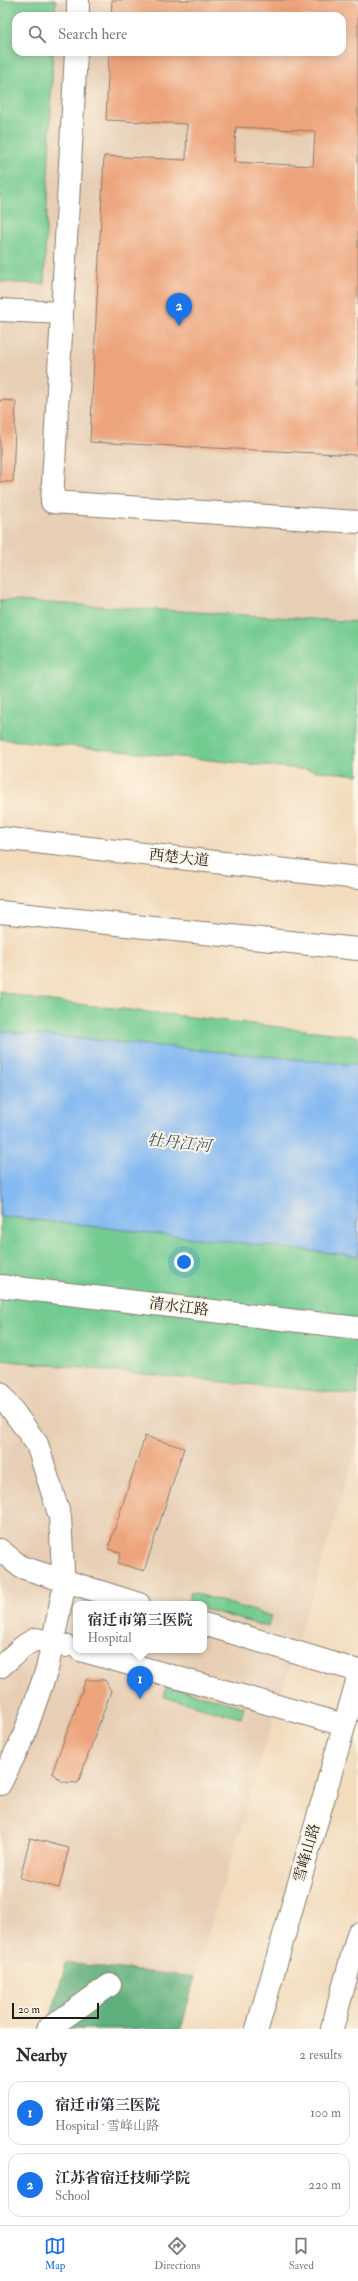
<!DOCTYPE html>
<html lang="en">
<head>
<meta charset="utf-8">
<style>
	body { margin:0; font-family:"IM FELL Double Pica","Noto Serif SC",serif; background:#f2f2f3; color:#2b2b33 }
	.scale { position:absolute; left:12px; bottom:10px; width:87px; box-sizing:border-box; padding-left:4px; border:2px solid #1c1c1c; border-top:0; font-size:11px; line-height:14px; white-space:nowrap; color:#1c1c1c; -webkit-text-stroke:3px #fcf5e5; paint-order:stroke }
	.you { position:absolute; left:184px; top:1262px; width:14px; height:14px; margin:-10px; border:3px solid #fff; border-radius:50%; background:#1a73e8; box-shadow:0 0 0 6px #1a73e833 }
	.badge { display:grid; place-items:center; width:26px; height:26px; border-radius:50%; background:#1a73e8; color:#fff; font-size:13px; font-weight:700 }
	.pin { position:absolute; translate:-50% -33px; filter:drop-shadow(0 1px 2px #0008) }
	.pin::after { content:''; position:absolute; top:21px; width:14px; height:12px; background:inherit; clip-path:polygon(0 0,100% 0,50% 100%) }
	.popup { position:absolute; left:73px; top:1601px; width:134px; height:52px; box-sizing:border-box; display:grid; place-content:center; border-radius:8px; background:#fff; filter:drop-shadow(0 1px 3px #0005); font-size:13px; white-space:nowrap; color:#7c7c81 }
	.popup b { font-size:15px; color:#2b2b33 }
	.popup::after { content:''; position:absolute; left:50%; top:100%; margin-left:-8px; border:8px solid transparent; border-top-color:#fff }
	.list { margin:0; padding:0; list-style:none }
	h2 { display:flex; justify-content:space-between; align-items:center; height:52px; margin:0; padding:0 16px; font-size:17px }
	h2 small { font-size:13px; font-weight:400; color:#7c7c81 }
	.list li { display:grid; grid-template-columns:26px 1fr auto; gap:12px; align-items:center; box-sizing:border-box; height:64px; margin:0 8px 8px; padding:0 8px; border:1px solid #e1e1e2; border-radius:12px }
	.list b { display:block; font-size:15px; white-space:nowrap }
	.list p { margin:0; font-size:13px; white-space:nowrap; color:#7c7c81 }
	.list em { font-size:13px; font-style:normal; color:#7c7c81 }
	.icon { flex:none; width:22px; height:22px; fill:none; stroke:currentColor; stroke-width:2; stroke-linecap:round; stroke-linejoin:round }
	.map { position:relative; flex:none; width:358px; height:2029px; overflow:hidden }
	.search { position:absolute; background:#fff; box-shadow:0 2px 10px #0003; left:12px; right:12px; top:12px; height:44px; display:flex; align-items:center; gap:10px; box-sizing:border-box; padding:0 14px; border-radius:12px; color:#7c7c81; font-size:15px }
	.sheet { height:196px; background:#fff }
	nav { display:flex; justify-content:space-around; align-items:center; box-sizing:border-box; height:56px; border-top:1px solid #e1e1e2; background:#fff; font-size:11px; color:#7c7c81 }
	nav a { display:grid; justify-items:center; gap:2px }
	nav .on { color:#1a73e8 }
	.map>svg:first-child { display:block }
	.built { fill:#e7cfb6; fill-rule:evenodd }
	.green { fill:#72cb91; stroke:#477456 }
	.forest { fill:#5daf7b; stroke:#3c664c }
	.water { fill:#84b9f2; stroke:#506a87 }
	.building { fill:#eda47c; fill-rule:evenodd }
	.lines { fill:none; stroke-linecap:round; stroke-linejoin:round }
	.minor-casing { stroke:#877c6c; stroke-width:24 }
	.major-casing { stroke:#877c6c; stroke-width:24 }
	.highway-casing { stroke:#877c6c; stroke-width:24 }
	.minor { stroke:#fff; stroke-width:22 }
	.major { stroke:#fff; stroke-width:22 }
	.highway { stroke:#fff; stroke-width:22 }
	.labels { text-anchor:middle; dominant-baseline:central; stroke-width:4; stroke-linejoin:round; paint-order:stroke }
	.street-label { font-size:15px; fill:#1c1c1c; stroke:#fcf5e5 }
	.water-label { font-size:16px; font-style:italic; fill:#405367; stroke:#fcf5e5 }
</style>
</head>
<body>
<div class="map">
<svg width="358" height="2029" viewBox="0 0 358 2029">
	<rect width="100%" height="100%" fill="#fcf5e5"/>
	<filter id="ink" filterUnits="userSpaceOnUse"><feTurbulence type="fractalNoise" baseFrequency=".025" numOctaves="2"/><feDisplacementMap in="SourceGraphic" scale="8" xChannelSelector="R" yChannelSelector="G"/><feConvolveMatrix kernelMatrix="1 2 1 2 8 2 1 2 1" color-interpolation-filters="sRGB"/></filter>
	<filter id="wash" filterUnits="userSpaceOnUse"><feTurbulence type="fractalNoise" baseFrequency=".012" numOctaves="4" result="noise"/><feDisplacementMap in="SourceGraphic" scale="16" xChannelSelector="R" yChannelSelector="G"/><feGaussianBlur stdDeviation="0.9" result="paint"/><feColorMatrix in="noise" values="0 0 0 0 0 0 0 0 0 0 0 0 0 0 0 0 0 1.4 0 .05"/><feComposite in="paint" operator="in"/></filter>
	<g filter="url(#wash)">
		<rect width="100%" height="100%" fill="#f2dcbd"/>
		<g class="built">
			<path d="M0,0H358V622L0,600ZM16,16H342V52H16Z"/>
			<path d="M0,1360L358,1395V1443L195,1977L0,1955ZM76,1604H204V1650H76Z"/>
		</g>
		<g class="green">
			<polygon points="0,0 56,0 55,16 16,16 16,52 53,52 44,284 0,282"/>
			<polygon points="0,600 358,622 358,775 0,739"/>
			<polygon points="0,991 34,999 358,1036 358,1395 0,1360"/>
			<polygon points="191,1592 271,1616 268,1627 204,1609 204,1604 187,1604"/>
			<polygon points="167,1686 244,1707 241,1718 164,1697"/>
		</g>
		<polygon class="forest" points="66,1963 195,1977 181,2029 47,2029"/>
		<polygon class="water" points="0,1031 358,1065 358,1256 0,1216"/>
		<g id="blocks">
			<g class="building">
				<path d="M112,0H358V455L90,442L104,156L186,160L187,124L106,120L109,52H342V16H111ZM236,127L315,131L313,166L234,162Z"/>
				<polygon points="0,400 16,401 13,482 0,482"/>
				<polygon points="145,1436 184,1448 144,1571 118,1563 121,1553 108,1549"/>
				<polygon points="86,1680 105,1680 111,1691 78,1783 63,1782 52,1773"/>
				<polygon points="30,1838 69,1848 59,1888 20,1878"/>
			</g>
		</g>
	</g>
	<g filter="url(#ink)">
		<use href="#blocks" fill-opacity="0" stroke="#877c6c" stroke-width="1"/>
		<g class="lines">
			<defs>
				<g id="minor">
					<polyline points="78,16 78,0"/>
					<polyline points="76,52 52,502 358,522"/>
					<polyline points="0,310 62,313"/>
					<polyline points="0,1286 358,1328"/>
					<polyline points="0,1393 37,1444 60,1517 64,1588 47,1669 23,1738 0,1784"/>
					<polyline points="0,1550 21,1567 139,1604"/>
					<polyline points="204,1624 358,1671"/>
					<polyline points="80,1650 344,1725"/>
					<polyline points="0,1667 25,1645 36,1639 65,1646"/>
					<polyline points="48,2029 110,1985"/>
				</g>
				<g id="major">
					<polyline points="257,2029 358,1678"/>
					<polyline points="332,2029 358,1934"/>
				</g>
				<g id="highway">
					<polyline points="0,838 358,878"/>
					<polyline points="0,912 358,949"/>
				</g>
			</defs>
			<use href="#minor" class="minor-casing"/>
			<use href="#major" class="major-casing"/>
			<use href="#highway" class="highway-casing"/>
			<use href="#minor" class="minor"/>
			<use href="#major" class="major"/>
			<use href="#highway" class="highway"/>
		</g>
	</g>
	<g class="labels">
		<g class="street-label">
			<text transform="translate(179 858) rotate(6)">西楚大道</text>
			<text transform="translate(179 1307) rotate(7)">清水江路</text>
			<text transform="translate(307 1853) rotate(-74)">雪峰山路</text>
		</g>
		<g class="water-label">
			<text transform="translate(179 1143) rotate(6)">牡丹江河</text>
		</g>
	</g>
</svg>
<div class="scale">20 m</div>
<div class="you"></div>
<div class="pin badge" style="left:140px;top:1699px">1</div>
<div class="popup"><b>宿迁市第三医院</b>Hospital</div>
<div class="pin badge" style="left:179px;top:326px">2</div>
<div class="search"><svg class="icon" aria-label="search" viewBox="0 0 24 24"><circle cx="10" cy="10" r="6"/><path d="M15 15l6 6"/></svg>Search here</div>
</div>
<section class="sheet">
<h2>Nearby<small>2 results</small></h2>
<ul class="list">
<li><span class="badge">1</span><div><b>宿迁市第三医院</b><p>Hospital · 雪峰山路</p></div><em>100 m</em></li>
<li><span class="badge">2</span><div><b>江苏省宿迁技师学院</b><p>School</p></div><em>220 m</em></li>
</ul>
</section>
<nav>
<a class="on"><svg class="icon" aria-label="map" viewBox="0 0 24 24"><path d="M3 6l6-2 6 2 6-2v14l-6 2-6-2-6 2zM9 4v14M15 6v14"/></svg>Map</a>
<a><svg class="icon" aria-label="directions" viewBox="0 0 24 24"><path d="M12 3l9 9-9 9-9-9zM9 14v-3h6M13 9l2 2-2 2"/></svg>Directions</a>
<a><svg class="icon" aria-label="saved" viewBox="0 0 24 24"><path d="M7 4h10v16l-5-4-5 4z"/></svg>Saved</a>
</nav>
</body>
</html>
